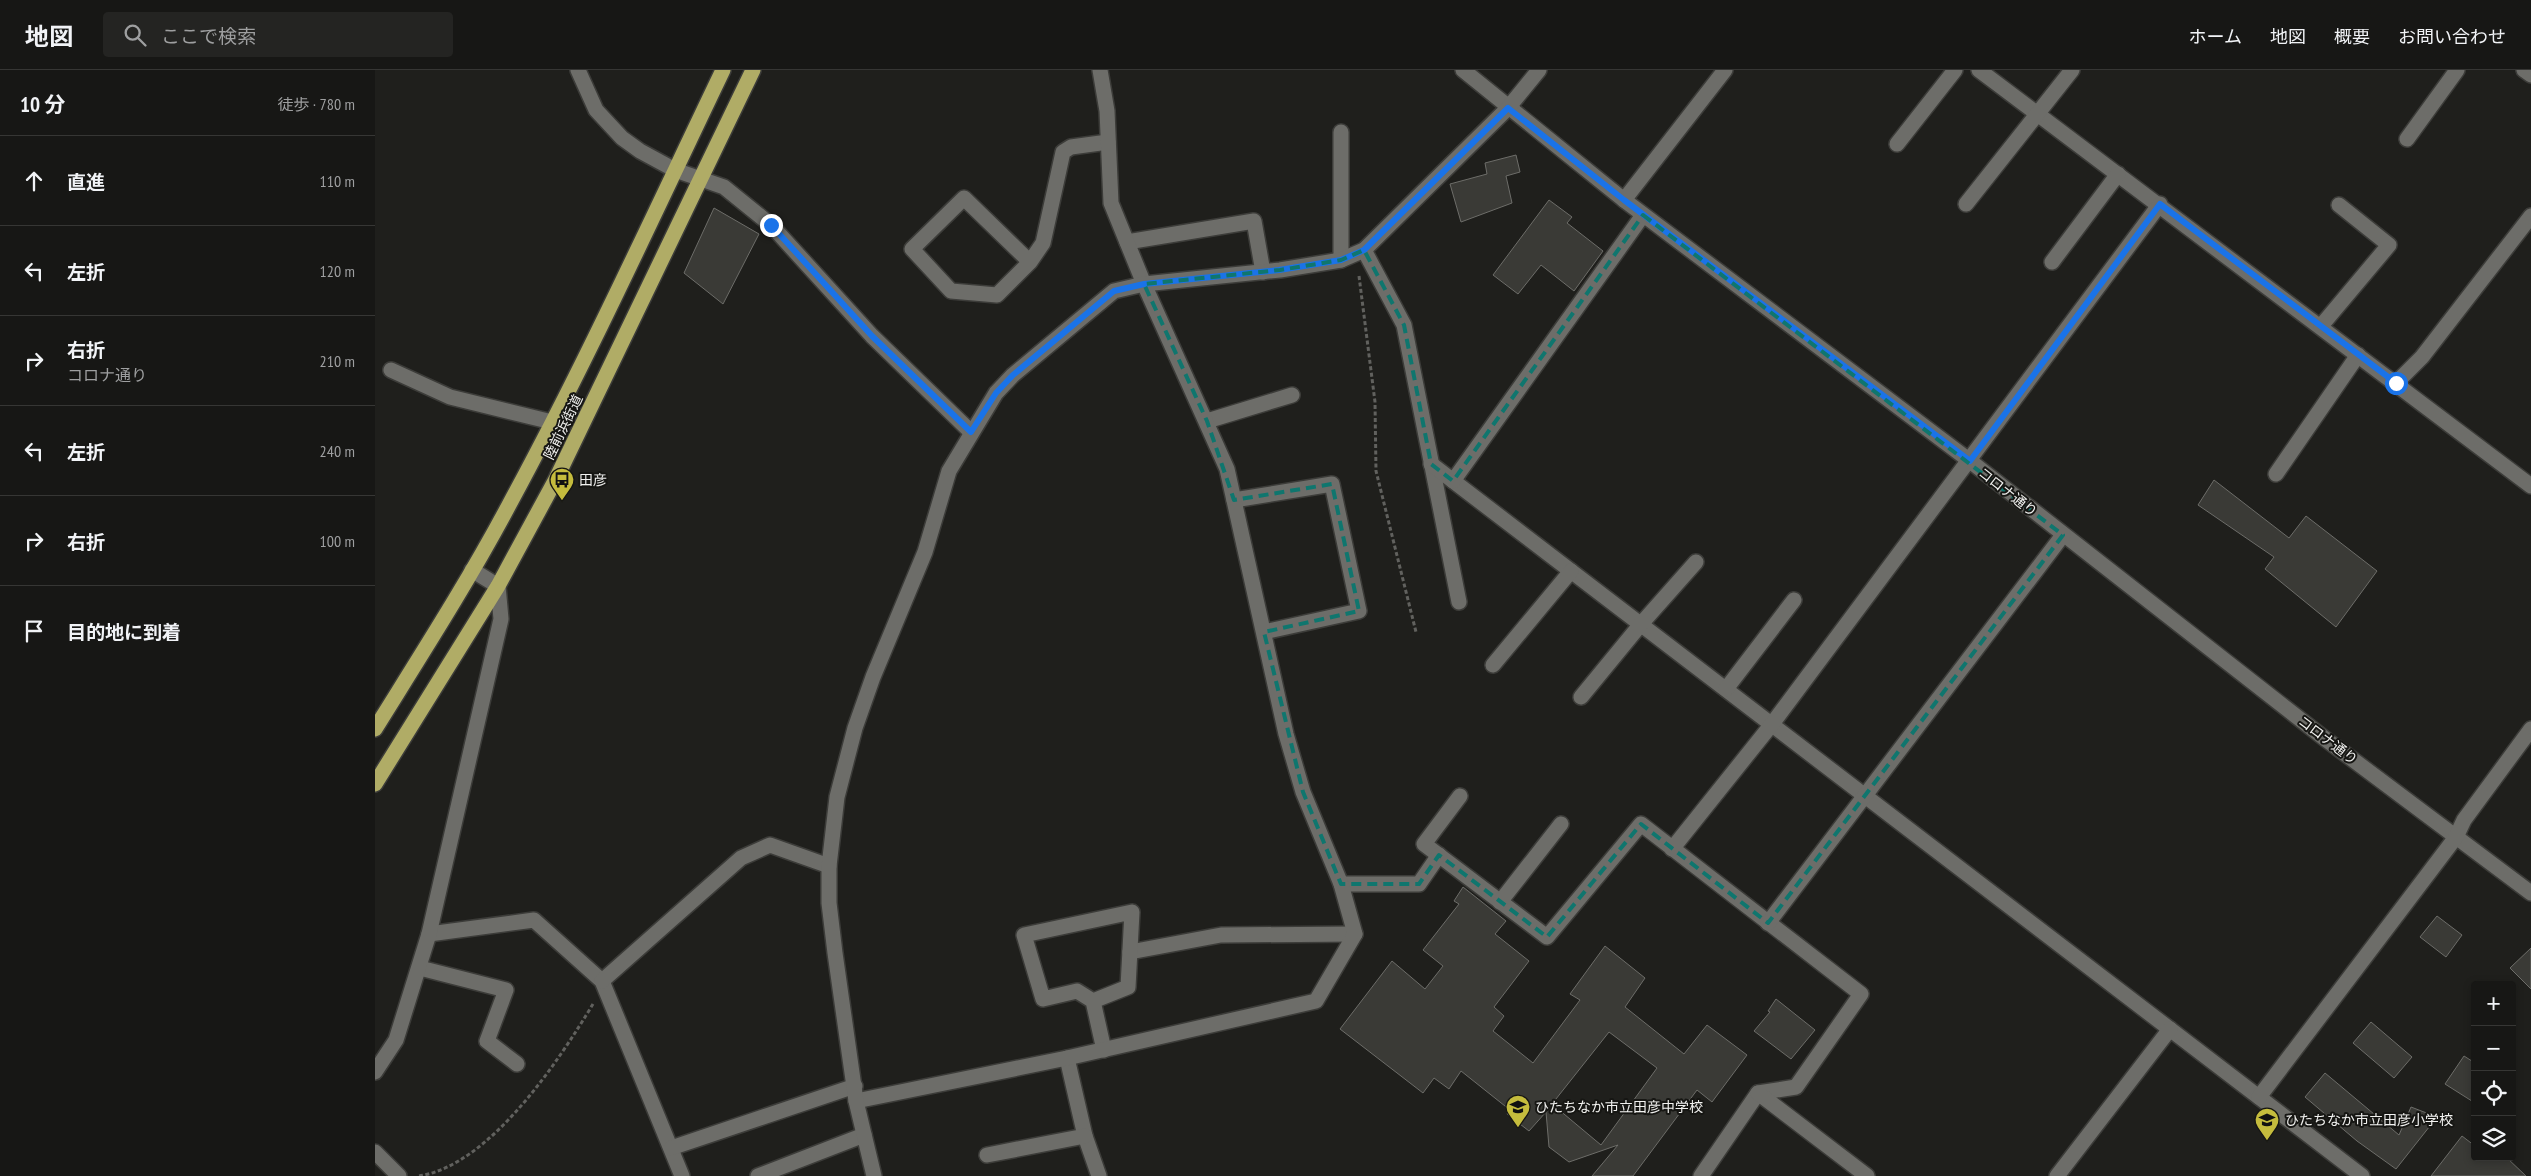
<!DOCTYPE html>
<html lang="ja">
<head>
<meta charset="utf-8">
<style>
	body { margin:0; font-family:"PT Sans Narrow","Noto Sans JP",sans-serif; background:#242422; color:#f1f3f6 }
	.controls { position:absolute; right:15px; bottom:15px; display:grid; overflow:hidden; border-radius:5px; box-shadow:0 2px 8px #0003 }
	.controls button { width:45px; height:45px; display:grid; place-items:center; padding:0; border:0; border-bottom:1px solid #363634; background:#171715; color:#f1f3f6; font:25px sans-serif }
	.stop { position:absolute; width:15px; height:15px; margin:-11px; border:4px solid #1a73e8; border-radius:50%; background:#fff }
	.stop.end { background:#1a73e8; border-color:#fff; box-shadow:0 1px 5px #0008 }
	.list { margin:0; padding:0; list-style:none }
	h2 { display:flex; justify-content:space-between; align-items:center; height:65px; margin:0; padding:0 20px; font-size:21px }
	h2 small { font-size:16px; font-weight:400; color:#9e9fa0 }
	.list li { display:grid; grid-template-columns:32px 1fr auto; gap:15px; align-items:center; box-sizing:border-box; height:90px; padding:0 20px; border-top:1px solid #363634 }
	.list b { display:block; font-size:19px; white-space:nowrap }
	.list p { margin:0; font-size:16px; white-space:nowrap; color:#9e9fa0 }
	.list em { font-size:16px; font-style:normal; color:#9e9fa0 }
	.icon { flex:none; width:28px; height:28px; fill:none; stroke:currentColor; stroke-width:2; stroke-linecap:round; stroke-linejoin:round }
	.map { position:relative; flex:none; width:2156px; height:1106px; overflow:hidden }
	header { display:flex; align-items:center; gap:30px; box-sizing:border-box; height:70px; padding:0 25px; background:#171715; border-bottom:1px solid #363634 }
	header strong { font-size:24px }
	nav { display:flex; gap:28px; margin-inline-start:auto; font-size:18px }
	.search { width:350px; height:45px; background:#242422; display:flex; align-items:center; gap:12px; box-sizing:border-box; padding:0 18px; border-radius:5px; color:#9e9fa0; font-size:19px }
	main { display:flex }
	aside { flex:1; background:#171715 }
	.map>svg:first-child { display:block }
	.building { fill:#3a3a36; stroke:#6d6d69; fill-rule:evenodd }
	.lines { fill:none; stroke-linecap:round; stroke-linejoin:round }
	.minor-casing { stroke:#3c3c39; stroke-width:18 }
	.highway-casing { stroke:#3c3c39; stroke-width:18 }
	.path { stroke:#61615e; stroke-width:3; stroke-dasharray:4 2.5; stroke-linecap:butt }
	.minor { stroke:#6d6d69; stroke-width:15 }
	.highway { stroke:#b0ac66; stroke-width:15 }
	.route { stroke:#1a73e8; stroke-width:6 }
	.marked { fill:none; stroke:#0f766e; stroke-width:4; stroke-dasharray:10 6; stroke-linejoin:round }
	.labels { text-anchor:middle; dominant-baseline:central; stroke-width:4; stroke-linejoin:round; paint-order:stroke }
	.street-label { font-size:14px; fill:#f2f2f0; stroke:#161613 }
	.poi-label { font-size:14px; fill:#f2f2f0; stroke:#161613; text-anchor:start }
</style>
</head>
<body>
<header>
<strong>地図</strong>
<div class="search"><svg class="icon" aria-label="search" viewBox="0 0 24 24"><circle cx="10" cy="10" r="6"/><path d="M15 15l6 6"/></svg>ここで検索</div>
<nav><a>ホーム</a><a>地図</a><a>概要</a><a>お問い合わせ</a></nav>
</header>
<main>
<aside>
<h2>10 分<small>徒歩 · 780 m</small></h2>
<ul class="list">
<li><svg class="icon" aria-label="ahead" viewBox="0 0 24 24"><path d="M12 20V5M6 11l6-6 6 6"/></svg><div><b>直進</b></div><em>110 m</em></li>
<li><svg class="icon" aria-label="left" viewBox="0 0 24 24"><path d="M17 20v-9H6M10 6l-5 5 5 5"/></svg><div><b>左折</b></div><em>120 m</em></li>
<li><svg class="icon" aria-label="right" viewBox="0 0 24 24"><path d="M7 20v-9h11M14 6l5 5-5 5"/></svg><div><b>右折</b><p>コロナ通り</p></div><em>210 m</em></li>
<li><svg class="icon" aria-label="left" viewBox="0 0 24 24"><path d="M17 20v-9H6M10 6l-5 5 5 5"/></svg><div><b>左折</b></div><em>240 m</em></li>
<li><svg class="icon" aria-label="right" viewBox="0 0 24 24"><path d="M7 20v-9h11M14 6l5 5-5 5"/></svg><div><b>右折</b></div><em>100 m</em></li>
<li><svg class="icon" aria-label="arrive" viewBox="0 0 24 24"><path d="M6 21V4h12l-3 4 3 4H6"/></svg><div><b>目的地に到着</b></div></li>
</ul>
</aside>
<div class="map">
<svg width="2156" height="1106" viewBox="0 0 2156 1106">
	<rect width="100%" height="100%" fill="#1f1f1c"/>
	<g class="building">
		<polygon points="1141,85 1145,102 1131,106 1137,133 1086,152 1075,114 1112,104 1110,93"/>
		<polygon points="1174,130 1197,147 1192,153 1228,181 1199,221 1166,195 1143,224 1118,205"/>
		<polygon points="339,138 384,164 348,234 309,203"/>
		<polygon points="1839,410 1914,468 1931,446 2002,501 1961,557 1890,499 1899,487 1823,435"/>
		<path d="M1088,817L1131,851L1120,864L1154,891L1119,937L1129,946L1118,961L1158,993L1205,930L1195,924L1230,876L1270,908L1250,937L1309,984L1332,955L1372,985L1337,1032L1322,1020L1258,1106H1217L1243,1075L1194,1092L1174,1077L1171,1042L1154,1061L1132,1044L1135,1040L1086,1001L1074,1019L1059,1008L1048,1023L965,959L1017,891L1050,919L1068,896L1048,880L1084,834L1079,831ZM1234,962L1282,998L1226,1075L1177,1034Z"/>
		<polygon points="2062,846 2087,865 2071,887 2045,867"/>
		<polygon points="2156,878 2156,919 2135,898"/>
		<polygon points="1401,929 1440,960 1416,989 1379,961 1395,942 1393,941"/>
		<polygon points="1996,952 2037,987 2019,1008 1978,973"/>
		<polygon points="2089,986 2100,993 2100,1033 2070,1014"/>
		<polygon points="1950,1003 2024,1065 2036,1037 2062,1047 2021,1099 1982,1071 1930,1027"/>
		<polygon points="2087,1066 2100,1076 2100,1087 2131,1087 2151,1106 2056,1106"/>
	</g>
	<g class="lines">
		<defs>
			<g id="minor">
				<polyline points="203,0 221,40 247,68 265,81 300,100 349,117 396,155 497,266 596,362"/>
				<polyline points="1088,0 1249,130 1595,391 1949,668 2156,823"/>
				<polyline points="1604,0 2156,416"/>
				<polyline points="2149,0 2156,5"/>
				<polyline points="966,62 966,190"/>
				<polyline points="2032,69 2082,0"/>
				<polyline points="1522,74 1580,0"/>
				<polyline points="1249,130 1350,0"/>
				<polyline points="1591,134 1697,0"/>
				<polyline points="752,172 879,151 888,202"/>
				<polyline points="989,180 1029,255 1084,532"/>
				<polyline points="655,192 589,128 537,179 576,221 622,225 655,192 668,173 688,82 696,77 733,72"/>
				<polyline points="1677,192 1743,104"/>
				<polyline points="1946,256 2014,175 1964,135"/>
				<polyline points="16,300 75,327 177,352"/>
				<polyline points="2021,313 2047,287 2156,146"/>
				<polyline points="832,351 917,325"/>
				<polyline points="1056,394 1987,1106"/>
				<polyline points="1901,404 1983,285"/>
				<polyline points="1078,411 1268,145"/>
				<polyline points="859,430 957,414 984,541 889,562"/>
				<polyline points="1118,595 1196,501"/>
				<polyline points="1351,619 1419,530"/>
				<polyline points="1206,627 1266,554 1321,492"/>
				<polyline points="1085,726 1049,774 1172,867 1266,754 1486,924 1421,1017 1383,1023 1326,1106"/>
				<polyline points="1297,779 1397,654 1785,134"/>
				<polyline points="966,814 1044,814 1064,785"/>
				<polyline points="1125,832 1186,754"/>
				<polyline points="1393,853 1688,465"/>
				<polyline points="54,864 159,850 227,911 307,1106"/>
				<polyline points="755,882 846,865 980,864"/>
				<polyline points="45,898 131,920 112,971 142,994"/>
				<polyline points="227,911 366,788 395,775 454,796"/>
				<polyline points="718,931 753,917 757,842 649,865 668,929 702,921 718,931 729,980"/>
				<polyline points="692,988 710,1066 724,1106"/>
				<polyline points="0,1002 21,970 54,864 126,549 123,516 97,500"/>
				<polyline points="1383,1023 1492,1106"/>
				<polyline points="1884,1027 2081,767 2089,750 2156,659"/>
				<polyline points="481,1031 692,988 941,931 980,864 966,814 928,722 911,664 852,399 769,214 736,133 732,41 725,0"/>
				<polyline points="296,1078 480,1016"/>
				<polyline points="0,1082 24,1106"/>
				<polyline points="612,1085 710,1066"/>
				<polyline points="383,1106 489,1065"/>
				<polyline points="499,1106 481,1031 460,883 454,833 454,796 462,727 480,658 498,607 550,482 574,401 621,323 638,305 739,221 769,214 905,200 966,190 989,180 1133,38 1164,0"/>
				<polyline points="1682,1106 1795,959"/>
			</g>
			<g id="highway">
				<path d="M0,659C46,585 93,512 134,435C211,293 278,146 348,0"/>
				<polyline points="0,714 123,516 181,409 378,0"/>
			</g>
		</defs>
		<use href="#minor" class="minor-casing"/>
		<use href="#highway" class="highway-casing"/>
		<g class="path">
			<polyline points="984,206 1000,332 1001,401 1041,562"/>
			<path d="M44,1106C115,1095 183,992 218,934"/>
		</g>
		<use href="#minor" class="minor"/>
		<use href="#highway" class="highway"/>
	</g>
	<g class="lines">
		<polyline class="route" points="396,155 497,266 596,362 621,323 638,305 739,221 769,214 904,200 966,190 989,180 1133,38 1249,130 1595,391 1785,134 2021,313"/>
	</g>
	<path class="marked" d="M1268,145L1688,465L1393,853L1266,754L1172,867L1064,785L1044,814H966L928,722L889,562L984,541L957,414L859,430L832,351L769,214L905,200L966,190L989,180L1029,255L1056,394L1078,411Z"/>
	<defs>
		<symbol id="bus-pin" viewBox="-11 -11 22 30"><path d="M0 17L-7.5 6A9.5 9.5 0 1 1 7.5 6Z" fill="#c5bc3d" stroke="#161613"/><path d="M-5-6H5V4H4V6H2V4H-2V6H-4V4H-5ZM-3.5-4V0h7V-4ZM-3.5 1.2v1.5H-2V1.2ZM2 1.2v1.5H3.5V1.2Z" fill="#111"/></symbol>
		<symbol id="school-pin" viewBox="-11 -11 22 30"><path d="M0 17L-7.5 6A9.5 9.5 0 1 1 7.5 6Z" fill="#c5bc3d" stroke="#161613"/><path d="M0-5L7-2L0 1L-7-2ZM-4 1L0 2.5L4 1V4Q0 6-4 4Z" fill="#111"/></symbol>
	</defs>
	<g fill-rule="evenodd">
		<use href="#bus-pin" x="173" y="396" width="28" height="38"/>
		<use href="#school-pin" x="1129" y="1023" width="28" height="38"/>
		<use href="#school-pin" x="1878" y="1036" width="28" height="38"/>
	</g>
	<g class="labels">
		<g class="street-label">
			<text transform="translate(188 357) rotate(-64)">陸前浜街道</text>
			<text transform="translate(1633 422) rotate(38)">コロナ通り</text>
			<text transform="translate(1953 670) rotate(37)">コロナ通り</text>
		</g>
		<g class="poi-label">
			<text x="204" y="410">田彦</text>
			<text x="1160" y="1037">ひたちなか市立田彦中学校</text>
			<text x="1910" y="1050">ひたちなか市立田彦小学校</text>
		</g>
	</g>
</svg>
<div class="controls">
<button>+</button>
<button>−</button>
<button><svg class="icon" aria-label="locate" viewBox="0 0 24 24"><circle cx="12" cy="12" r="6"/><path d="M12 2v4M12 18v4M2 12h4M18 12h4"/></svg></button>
<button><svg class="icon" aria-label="layers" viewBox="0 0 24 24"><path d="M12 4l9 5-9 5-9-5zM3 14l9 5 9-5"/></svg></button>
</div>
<div class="stop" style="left:2021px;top:313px"></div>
<div class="stop end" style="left:396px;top:155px"></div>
</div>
</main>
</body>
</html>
